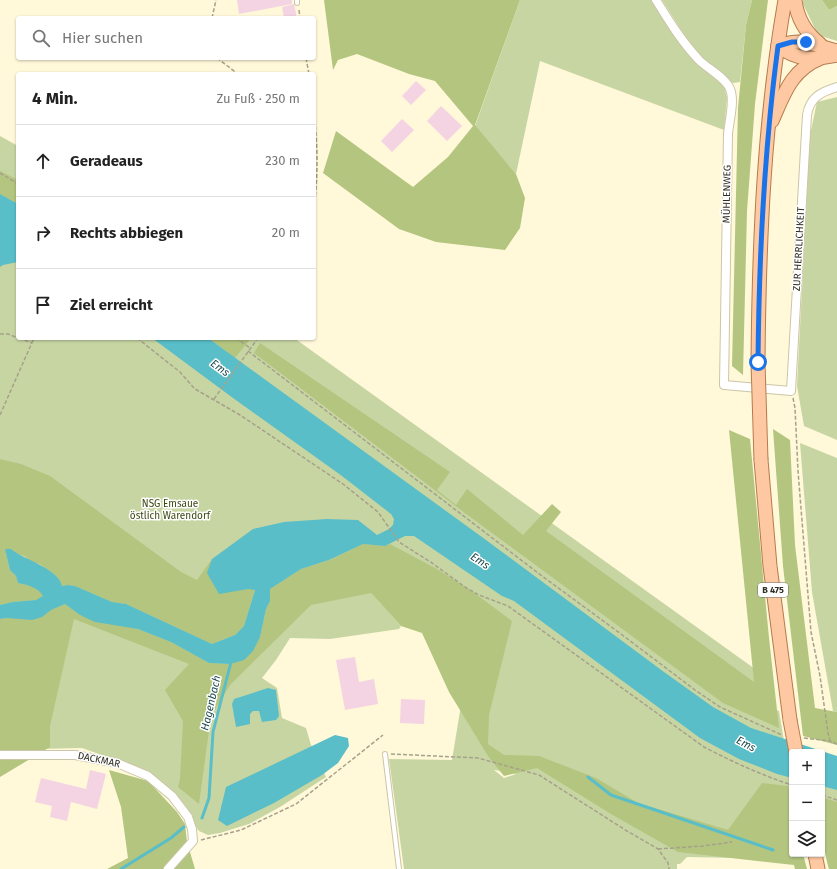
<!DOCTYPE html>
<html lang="de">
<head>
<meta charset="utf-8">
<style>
	body { margin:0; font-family:"Fira Sans",sans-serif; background:#f2f2f2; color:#222 }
	.controls { position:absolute; right:12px; bottom:12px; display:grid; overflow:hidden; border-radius:4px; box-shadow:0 1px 3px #0004 }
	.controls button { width:36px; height:36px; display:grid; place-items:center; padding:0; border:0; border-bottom:1px solid #e0e0e0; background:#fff; color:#222; font:20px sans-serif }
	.stop { position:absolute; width:12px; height:12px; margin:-9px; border:3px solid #1a73e8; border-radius:50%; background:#fff }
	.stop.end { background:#1a73e8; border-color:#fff; box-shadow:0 1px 4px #0008 }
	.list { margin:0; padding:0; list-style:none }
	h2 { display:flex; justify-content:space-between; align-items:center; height:52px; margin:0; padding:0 16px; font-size:17px }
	h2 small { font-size:13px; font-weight:400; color:#767676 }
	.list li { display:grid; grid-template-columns:26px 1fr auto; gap:12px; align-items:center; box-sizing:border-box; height:72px; padding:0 16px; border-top:1px solid #e0e0e0 }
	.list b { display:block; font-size:15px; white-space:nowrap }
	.list em { font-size:13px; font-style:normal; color:#767676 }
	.icon { flex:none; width:22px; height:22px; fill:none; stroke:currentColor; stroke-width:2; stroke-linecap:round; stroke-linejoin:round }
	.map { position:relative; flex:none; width:837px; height:869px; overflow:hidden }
	.search { position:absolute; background:#fff; box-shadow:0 1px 3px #0004; left:16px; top:16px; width:300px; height:44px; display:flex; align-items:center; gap:10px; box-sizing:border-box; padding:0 14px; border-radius:4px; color:#767676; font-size:15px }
	.panel { position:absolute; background:#fff; box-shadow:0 1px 3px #0004; left:16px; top:72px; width:300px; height:268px; border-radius:4px }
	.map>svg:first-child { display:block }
	.green { fill:#c7d5a3; fill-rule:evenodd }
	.forest { fill:#b3c57f }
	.water { fill:#59bec8 }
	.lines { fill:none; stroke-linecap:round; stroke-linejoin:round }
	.stream { stroke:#59bec8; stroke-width:3 }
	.building { fill:#f4d4e3 }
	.lane-casing { stroke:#ccc5a7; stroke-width:6 }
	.street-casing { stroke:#ccc5a7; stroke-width:10 }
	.primary-casing { stroke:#b67b4d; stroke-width:15 }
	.path { stroke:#a6a18b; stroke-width:1.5; stroke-dasharray:4 2; stroke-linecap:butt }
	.lane { stroke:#fff; stroke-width:4 }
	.street { stroke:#fff; stroke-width:8 }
	.primary { stroke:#fec9a2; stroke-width:13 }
	.primary-bridge-casing { stroke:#b67b4d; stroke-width:15; stroke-linecap:butt }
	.primary-bridge { stroke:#fec9a2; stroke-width:13 }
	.route { stroke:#1a73e8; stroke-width:5 }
	.labels { text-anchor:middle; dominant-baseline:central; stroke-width:3; stroke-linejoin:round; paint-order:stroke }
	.shield { fill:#fff; stroke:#6d6c64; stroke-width:1 }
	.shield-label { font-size:9px; font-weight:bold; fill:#2f2d21 }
	.street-label { font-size:10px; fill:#2f2d21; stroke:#fff }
	.park-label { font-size:10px; fill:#3a4511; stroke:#fff }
	.water-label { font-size:11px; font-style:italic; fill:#1b484d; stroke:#fff }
</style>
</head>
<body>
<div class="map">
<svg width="837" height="869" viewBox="0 0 837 869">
	<rect width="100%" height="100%" fill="#fff8d9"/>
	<g class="green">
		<polygon points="520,0 651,0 697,64 724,86 727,98 724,130 540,61 516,174 475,126"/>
		<polygon points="662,0 752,0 746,25 740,82 733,83 703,60 690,44"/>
		<polygon points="803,0 822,0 829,10 837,6 837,41 818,35 803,4"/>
		<polygon points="837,97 837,440 804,426 797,386 810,135 817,102"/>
		<path d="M0,136L18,146V338H294L762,674L767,707L779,711L792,790L790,859L687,857L680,864H677V869H404L389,759L452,760L476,613L372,594L401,626L399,629L330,639L290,638L276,660L262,678L277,688L282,718L306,728L311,745L326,777L280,807L249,824L220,833L208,835L199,831L194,824L184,804L174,794L116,760L82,748L37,749L0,741ZM494,770H495L516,774L504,778Z"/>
		<polygon points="800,443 837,458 837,712 833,711 812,592"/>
		<path d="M822,785L837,788V869H829C821,841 822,813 822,785Z"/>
	</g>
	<g class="forest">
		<polygon points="324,0 520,0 475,125 516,174 525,198 520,228 505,250 436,242 399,229 323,173 336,131 413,187 448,157 473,126 435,81 409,74 357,54 338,60 333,70"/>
		<polygon points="752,0 768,0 755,104 747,211 743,375 732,366 738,108 746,25"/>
		<polygon points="822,0 837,0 837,6 829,10"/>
		<polygon points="0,171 18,180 18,204 0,194"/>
		<polygon points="208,338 251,338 235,358"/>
		<polygon points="260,343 450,472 437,490 456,505 467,489 523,535 552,504 561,512 546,531 754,682 729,430 750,439 769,638 779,728 723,703 465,513 254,353"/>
		<polygon points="773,429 790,440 795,545 815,708 837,712 837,745 803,736 783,566"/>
		<path d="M0,459L21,464L50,476L181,572L197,580L212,559L208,573L248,589H255L244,626L235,635L212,644L126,604L112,602L75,586L68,585L61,586L55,575L40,564L31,562L25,556L18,554L11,549H5L10,570L16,576L18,583C28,585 38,587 44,596L36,600L13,602L0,605Z"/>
		<polygon points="363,544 385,546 390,544 437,569 473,592 512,621 489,715 488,744 504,755 539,756 596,778 638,803 728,830 762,783 788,786 792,804 792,854 803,854 807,869 795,869 794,865 678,852 611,814 537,768 504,776 488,756 449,692 422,633 401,626 371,593 311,605 230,685 211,716 199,804 178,787 180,779 183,721 165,690 189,664 74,619 50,726 50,747 0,777 0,619 7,618 18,618 42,617 50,610 65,604 80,615 138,629 171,642 209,663 230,664 260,637 266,609 270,601 270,589 301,569 330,560"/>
		<polygon points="109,770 148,781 177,812 185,824 187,842 195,869 107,869 128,858 121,807"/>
		<path d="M822,797L837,802V869H829C822,845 822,822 822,797Z"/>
	</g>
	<g class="water">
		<polygon points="0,194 18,204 18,262 3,265 0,267"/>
		<path d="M152,338H208L486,540L664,672L713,707L751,728L837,756V790L822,786V752H792V778L777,774L739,759L700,738L514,601L502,596L414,536H405L385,546L363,544L329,560L301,569L270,589V601L266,609L260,637L253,651L244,660L230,664L209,663L171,642L138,629L95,622L80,615L65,604L51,610L42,617L32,620L7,618L0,619V605L13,602L36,600L43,596C38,587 27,585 18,583L16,576L10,570L5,549H11C24,560 58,568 62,586L68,585L75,586L112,602L126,604L212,644L235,635L244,626L255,590L248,589L219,594L207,573L212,559L253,529L284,522L327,519L358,520L377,535L389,529L393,525L394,519L391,514L342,476L233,398Z"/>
		<polygon points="268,688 276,690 279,716 276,720 262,722 259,711 253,711 250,714 250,724 236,727 232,704 234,699"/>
		<polygon points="335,735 348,738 349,746 338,763 322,775 274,803 227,826 218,820 226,787"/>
	</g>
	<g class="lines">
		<g class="stream">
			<polyline points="588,777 611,795 773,850"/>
			<polyline points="202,818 209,798 213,732 231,662"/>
			<polyline points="121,869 171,838 184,827"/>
		</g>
	</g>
	<g class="building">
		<polygon points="237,0 292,0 292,4 239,14"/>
		<polygon points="294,4 297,18 284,18 282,7"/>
		<polygon points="416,81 426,90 411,105 402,96"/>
		<polygon points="441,106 462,126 447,141 427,121"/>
		<polygon points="402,119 414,130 392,152 381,141"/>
		<polygon points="355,657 359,682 374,679 378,704 345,710 336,660"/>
		<polygon points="401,699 425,700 424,724 400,723"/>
		<polygon points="90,770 106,774 97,809 71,802 67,821 50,817 52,806 35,802 41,778 86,789"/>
	</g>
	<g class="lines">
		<defs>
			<g id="lane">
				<polyline points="297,0 297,3"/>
				<polyline points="385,754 399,869"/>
			</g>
			<g id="street">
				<path d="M656,0C669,21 682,42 699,60C708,69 726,78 730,89C735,100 729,122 728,134L724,385L791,391L807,115C810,97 821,92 837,87"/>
				<polyline points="0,755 75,755 117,763 148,776 172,796 188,817 192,829 193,841 168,869"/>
			</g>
			<g id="primary">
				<path d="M795,0C797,18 806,33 820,44"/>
				<path d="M778,46C798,61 813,60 837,55"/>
				<path d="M778,46C805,37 812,45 837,51"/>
				<path d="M772,121C784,94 791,70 821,58"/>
				<path d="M758,362C759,241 764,120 785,0"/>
				<polyline points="761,460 770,566 790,720"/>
				<polyline points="815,854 818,869"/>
			</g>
		</defs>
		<use href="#lane" class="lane-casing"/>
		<use href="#street" class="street-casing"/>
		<use href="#primary" class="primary-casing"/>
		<g class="path">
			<polyline points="299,10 300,18"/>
			<polyline points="212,18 216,0"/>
			<polyline points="217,58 238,74"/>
			<polyline points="306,58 309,74"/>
			<path d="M314,114C318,145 318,178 314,208"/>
			<polyline points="0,173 18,184"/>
			<polyline points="0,334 8,334 18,338"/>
			<polyline points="19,338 32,343"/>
			<path d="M137,338L180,372L195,389L240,415L343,484L378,512L399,542L432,563L465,587L479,595L508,606L704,747C733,762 761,775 792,785"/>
			<polyline points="236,338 250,348"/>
			<polyline points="248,351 542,576 621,634 695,690 720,707 782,735"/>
			<polyline points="793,398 795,408 798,471 811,632 820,676 828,733 830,740"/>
			<polyline points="214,399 258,338"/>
			<polyline points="0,415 34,338"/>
			<polyline points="804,738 830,741 837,744"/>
			<polyline points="391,754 478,758 539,775 627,831 658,849 668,863 669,869"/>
			<polyline points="822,795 837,800"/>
			<polyline points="201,840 241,830 296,804 383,735"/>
			<polyline points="658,849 703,846 732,842"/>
		</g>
		<use href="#lane" class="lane"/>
		<use href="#street" class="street"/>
		<use href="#primary" class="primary"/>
		<defs>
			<g id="primary-bridge">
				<polyline points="758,362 761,460"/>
				<polyline points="790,720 796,752"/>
			</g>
		</defs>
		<use href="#primary-bridge" class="primary-bridge-casing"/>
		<use href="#primary-bridge" class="primary-bridge"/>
	</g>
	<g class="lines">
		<path class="route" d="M758,362C759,256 764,151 778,46L792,42H806"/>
	</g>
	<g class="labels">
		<rect class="shield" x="758" y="583" width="30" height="14" rx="3"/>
		<g class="shield-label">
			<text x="773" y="590">B 475</text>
		</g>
		<g class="street-label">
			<text transform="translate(727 194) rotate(-89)">MÜHLENWEG</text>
			<text transform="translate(799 249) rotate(-87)">ZUR HERRLICHKEIT</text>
			<text transform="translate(99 760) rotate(12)">DACKMAR</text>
		</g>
		<g class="park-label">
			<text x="170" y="504">NSG Emsaue<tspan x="170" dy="12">östlich Warendorf</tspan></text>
		</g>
		<g class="water-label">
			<text transform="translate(220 368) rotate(37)">Ems</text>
			<text transform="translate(480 561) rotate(33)">Ems</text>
			<text transform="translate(211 703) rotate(-77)">Hagenbach</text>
			<text transform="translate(746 744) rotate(27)">Ems</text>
		</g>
	</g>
</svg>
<div class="controls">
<button>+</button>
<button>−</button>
<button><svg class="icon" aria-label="layers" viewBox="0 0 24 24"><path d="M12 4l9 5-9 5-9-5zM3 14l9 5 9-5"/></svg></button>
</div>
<div class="stop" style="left:758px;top:362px"></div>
<div class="stop end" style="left:806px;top:42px"></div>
<div class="search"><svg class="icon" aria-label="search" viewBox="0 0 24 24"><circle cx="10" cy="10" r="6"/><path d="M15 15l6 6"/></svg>Hier suchen</div>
<section class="panel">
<h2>4 Min.<small>Zu Fuß · 250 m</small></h2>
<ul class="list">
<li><svg class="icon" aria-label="ahead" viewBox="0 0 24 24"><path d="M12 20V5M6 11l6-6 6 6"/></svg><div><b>Geradeaus</b></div><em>230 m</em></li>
<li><svg class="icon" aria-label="right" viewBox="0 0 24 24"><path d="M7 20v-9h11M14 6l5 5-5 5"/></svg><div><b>Rechts abbiegen</b></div><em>20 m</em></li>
<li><svg class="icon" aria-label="arrive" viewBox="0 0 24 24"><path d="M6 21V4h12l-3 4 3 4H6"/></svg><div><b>Ziel erreicht</b></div></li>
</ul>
</section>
</div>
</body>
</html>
